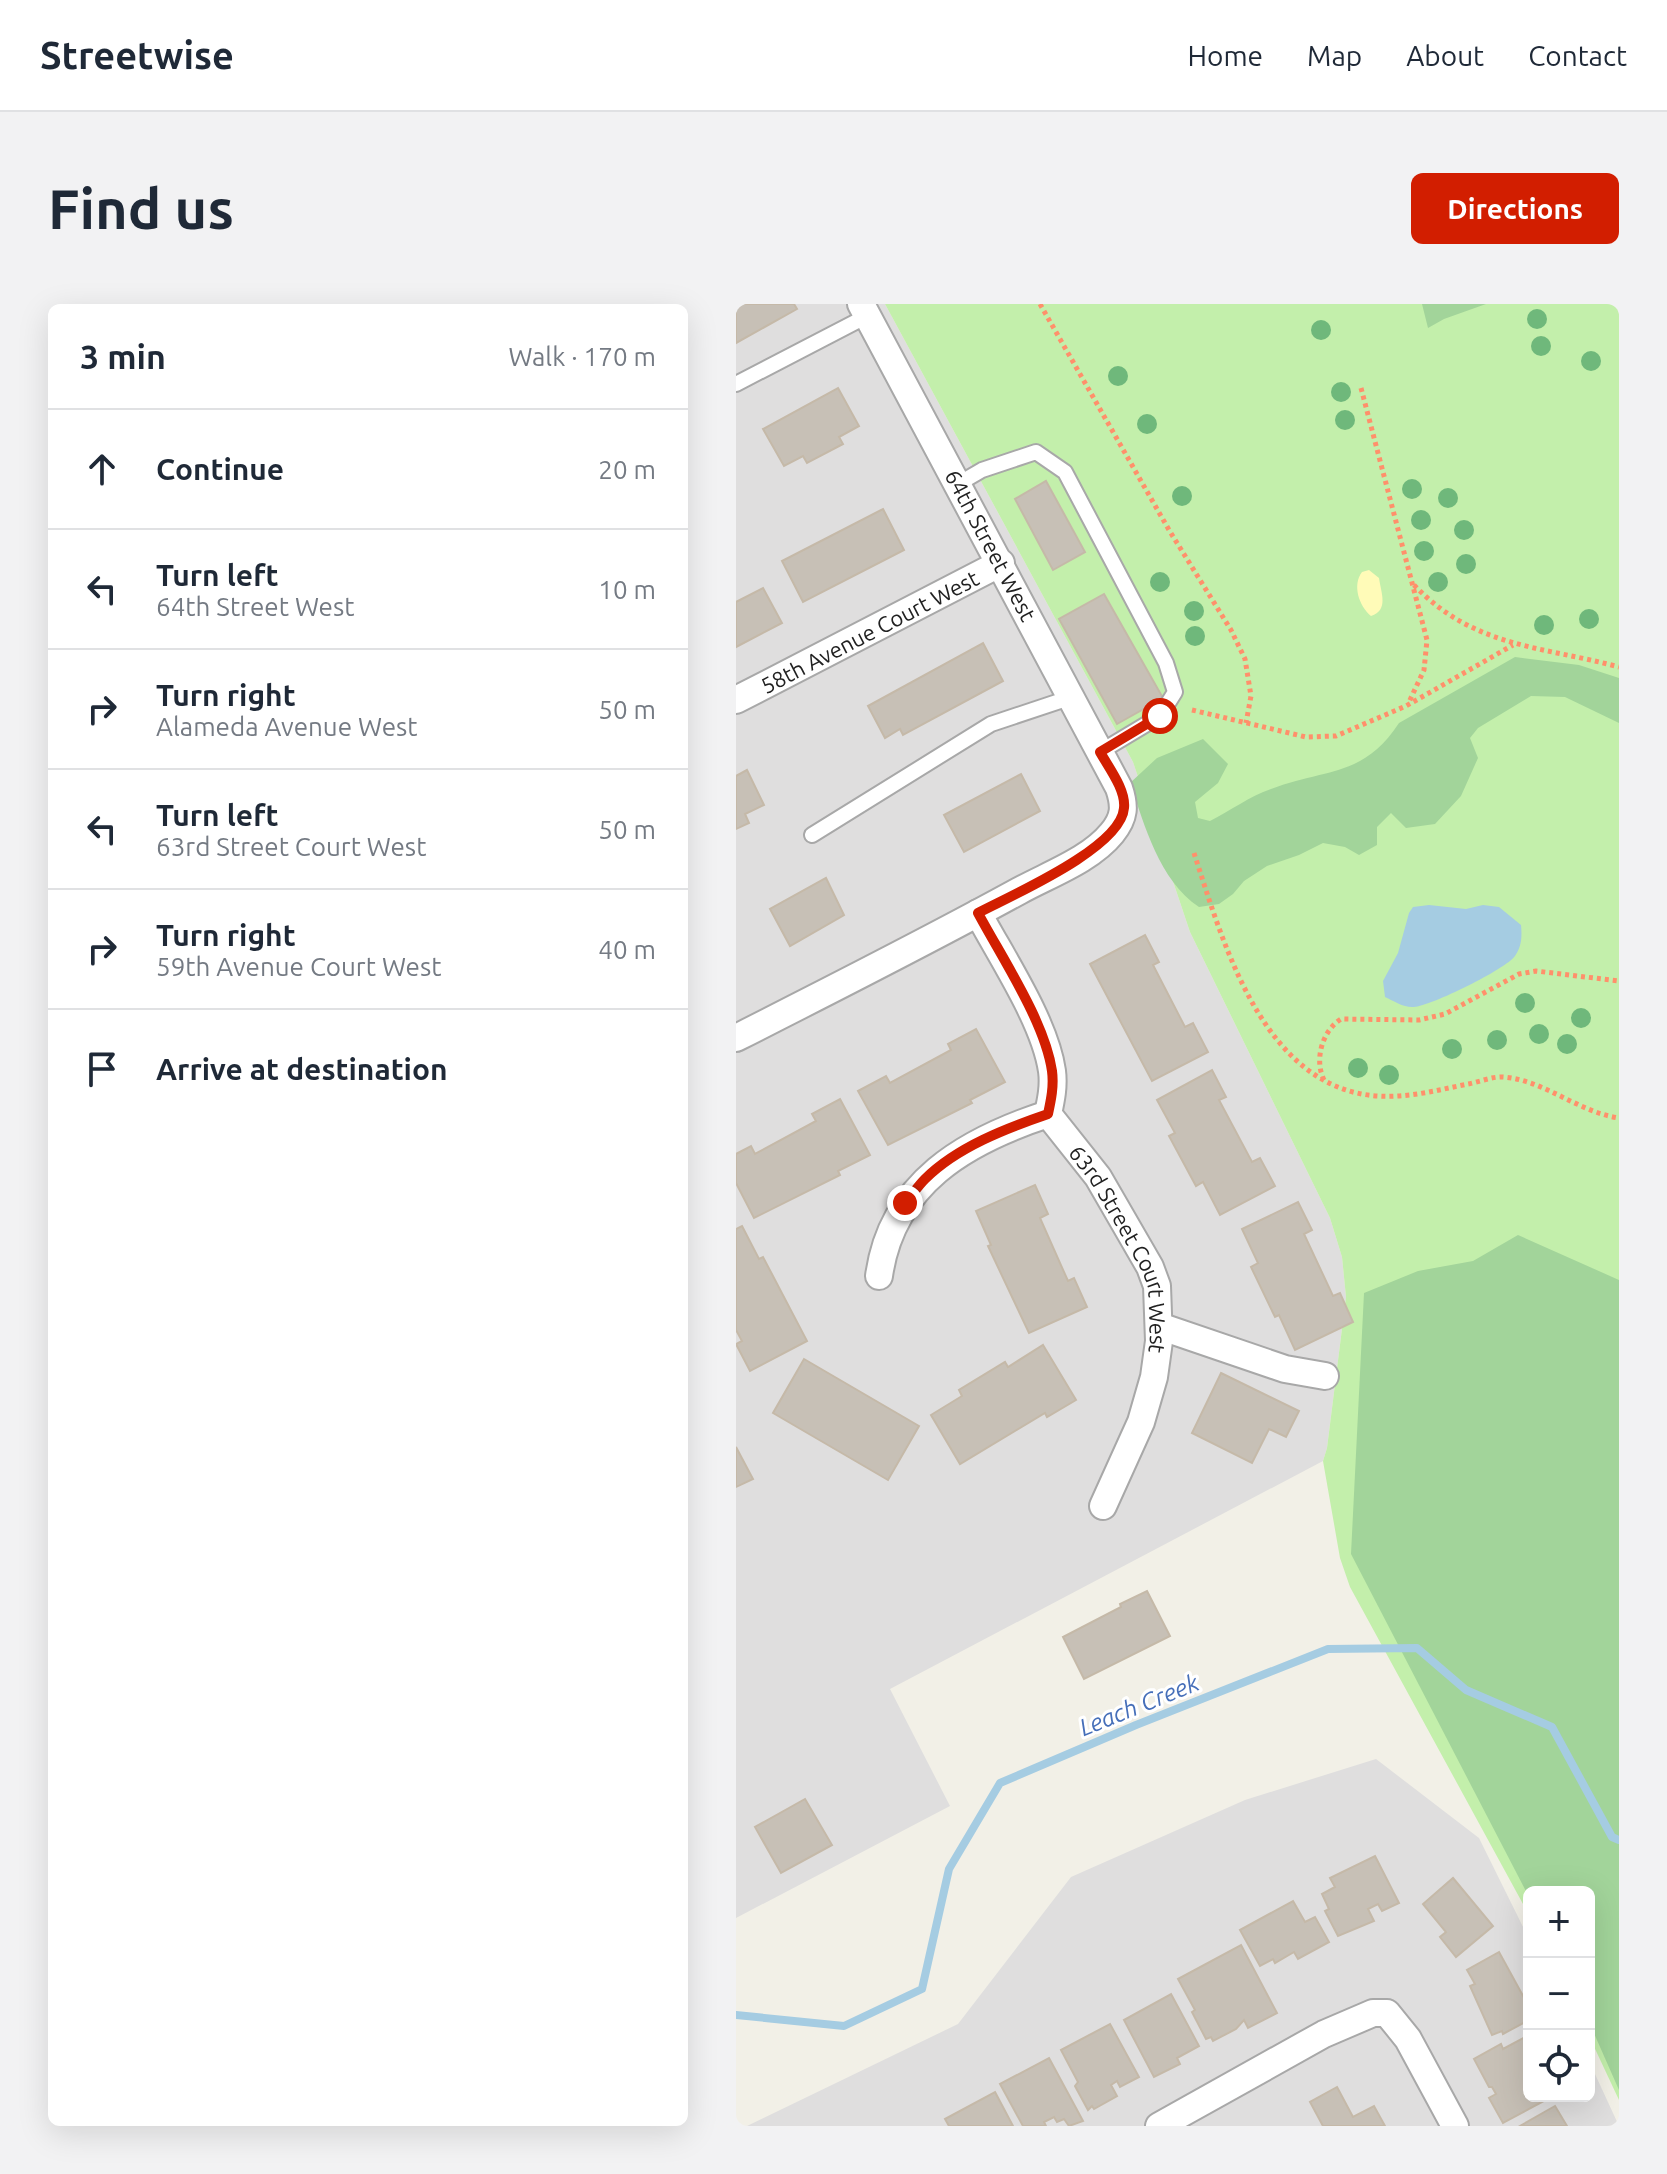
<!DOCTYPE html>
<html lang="en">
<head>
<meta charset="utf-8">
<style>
	body { margin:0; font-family:Ubuntu,sans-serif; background:#f2f2f3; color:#1f2937 }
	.controls { position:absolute; right:24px; bottom:24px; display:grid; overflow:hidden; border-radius:12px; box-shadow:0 8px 32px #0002 }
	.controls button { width:72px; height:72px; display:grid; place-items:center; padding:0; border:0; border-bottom:2px solid #e0e1e3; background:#fff; color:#1f2937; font:40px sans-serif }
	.stop { position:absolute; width:24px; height:24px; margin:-18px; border:6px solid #d21e00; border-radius:50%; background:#fff }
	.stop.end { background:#d21e00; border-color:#fff; box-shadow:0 2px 8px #0008 }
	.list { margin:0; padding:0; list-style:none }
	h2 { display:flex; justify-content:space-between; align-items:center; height:104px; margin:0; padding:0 32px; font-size:34px }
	h2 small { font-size:26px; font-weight:400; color:#747a83 }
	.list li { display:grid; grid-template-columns:52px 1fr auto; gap:24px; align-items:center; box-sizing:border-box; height:120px; padding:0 32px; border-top:2px solid #e0e1e3 }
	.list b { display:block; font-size:30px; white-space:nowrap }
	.list p { margin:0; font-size:26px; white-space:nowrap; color:#747a83 }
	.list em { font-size:26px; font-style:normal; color:#747a83 }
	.icon { flex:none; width:44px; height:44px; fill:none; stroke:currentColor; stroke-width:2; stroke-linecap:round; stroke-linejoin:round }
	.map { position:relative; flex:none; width:883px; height:1822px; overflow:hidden; border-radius:12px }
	header { display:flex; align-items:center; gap:48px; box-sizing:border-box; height:112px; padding:0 40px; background:#fff; border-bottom:2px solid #e0e1e3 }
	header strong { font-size:38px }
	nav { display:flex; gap:44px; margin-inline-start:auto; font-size:28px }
	.intro { display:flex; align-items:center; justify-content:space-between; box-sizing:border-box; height:192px; padding:0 48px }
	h1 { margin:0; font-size:56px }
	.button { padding:20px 36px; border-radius:12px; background:#d21e00; color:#fff; font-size:28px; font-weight:700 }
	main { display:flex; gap:48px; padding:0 48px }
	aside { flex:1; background:#fff; border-radius:12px; box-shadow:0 8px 32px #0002 }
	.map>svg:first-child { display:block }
	.residential { fill:#dfdede }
	.grass { fill:#c3efab }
	.forest { fill:#a2d49a }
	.sand { fill:#fffbb8 }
	.water { fill:#a5cce2 }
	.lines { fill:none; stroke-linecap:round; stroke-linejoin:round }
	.stream { stroke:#a5cce2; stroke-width:8 }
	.building { fill:#c7c0b6; stroke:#c5b9a8; stroke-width:2 }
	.lane-casing { stroke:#a8a8a8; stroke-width:18 }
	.street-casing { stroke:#a8a8a8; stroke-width:30 }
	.path { stroke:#ff906b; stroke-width:5; stroke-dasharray:4 4; stroke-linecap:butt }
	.lane { stroke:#fff; stroke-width:14 }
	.street { stroke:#fff; stroke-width:26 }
	.tree { fill:#6fb87b }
	.route { stroke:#d21e00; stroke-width:10 }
	.labels { text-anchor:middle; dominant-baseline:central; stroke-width:6; stroke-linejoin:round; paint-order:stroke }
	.street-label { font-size:22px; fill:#212121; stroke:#fff }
	.water-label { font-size:24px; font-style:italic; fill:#466fb9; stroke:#fff }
</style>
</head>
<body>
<header>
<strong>Streetwise</strong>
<nav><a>Home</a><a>Map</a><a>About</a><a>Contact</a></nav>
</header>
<div class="intro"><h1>Find us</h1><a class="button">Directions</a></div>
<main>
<aside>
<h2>3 min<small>Walk · 170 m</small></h2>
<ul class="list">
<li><svg class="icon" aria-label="ahead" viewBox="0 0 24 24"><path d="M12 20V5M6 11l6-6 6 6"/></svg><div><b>Continue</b></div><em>20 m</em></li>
<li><svg class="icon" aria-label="left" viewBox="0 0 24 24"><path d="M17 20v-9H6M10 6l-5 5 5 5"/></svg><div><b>Turn left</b><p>64th Street West</p></div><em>10 m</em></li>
<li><svg class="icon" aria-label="right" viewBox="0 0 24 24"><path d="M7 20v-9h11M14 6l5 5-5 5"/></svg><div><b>Turn right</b><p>Alameda Avenue West</p></div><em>50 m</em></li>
<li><svg class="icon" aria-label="left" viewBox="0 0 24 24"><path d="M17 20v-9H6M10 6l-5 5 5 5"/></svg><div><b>Turn left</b><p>63rd Street Court West</p></div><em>50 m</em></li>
<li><svg class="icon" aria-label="right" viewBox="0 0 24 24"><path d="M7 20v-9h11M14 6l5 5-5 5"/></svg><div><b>Turn right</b><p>59th Avenue Court West</p></div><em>40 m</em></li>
<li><svg class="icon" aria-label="arrive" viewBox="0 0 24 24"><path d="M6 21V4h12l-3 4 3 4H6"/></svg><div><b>Arrive at destination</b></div></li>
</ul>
</aside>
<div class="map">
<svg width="883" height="1822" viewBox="0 0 883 1822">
	<rect width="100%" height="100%" fill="#f2f0e7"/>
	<g class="residential">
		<polygon points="0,0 149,0 397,458 454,628 594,914 606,953 610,993 591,1144 587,1157 154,1385 214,1502 0,1614"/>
		<polygon points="640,1455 743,1534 793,1635 793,1792 853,1792 853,1757 883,1822 11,1822 222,1720 335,1573 509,1496"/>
	</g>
	<polygon class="grass" points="149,0 883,0 883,1796 853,1732 853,1588 793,1588 793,1611 614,1283 604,1254 587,1157 591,1144 610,993 606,953 594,914 454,628 397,458"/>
	<g class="forest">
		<polygon points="686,0 750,0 708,15 692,24"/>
		<path d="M779,353L843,361L883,374V419L829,393L795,392L742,424L734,434L742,454L725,492L699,520L670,524L655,509L641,523V541L623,551L609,543L587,539L563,551L531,562L508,577L497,590L483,600L463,603C423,576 409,522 394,479L421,454L467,435L492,460L482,479L459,498L462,514L474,517C494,507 514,492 535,485C590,464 627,474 663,419Z"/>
		<polygon points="782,931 883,976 883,1786 853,1718 853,1588 793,1588 793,1593 615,1250 628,989 682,967 737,957"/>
	</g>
	<path class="sand" d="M633,266L643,274C645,289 653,306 635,312C623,302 616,281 626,268Z"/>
	<path class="water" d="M693,601L730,605L747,601L763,603L785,621C786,632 786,642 779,652C770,665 695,702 678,703C668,704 658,697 649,693L647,677L662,649L673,609L677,603Z"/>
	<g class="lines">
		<polyline class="stream" points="0,1711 108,1722 186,1685 213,1565 264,1479 400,1421 592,1345 681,1344 730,1386 816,1423 876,1533 883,1536"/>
	</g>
	<g class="building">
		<polygon points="0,0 58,0 61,5 0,39"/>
		<polygon points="102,84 123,122 103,133 107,140 71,159 67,152 48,162 27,125"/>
		<polygon points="310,177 349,248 317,266 279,195"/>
		<polygon points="147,205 168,246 67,298 46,257"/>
		<polygon points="27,284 46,319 0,343 0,298"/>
		<polygon points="368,290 427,394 381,420 323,315"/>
		<polygon points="247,339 267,377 167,431 164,425 149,434 132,402"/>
		<polygon points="11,466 28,501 9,510 13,519 0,525 0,472"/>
		<polygon points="285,470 304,507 228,548 208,511"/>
		<polygon points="90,574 108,611 54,642 34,605"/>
		<polygon points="409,631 423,658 417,661 449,723 457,719 472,748 416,777 354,660"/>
		<polygon points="240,725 269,778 234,796 236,799 152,841 122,787 150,772 154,779 215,746 212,740"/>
		<polygon points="476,766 490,793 483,796 516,858 524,854 539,882 484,911 467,878 460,882 433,832 439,829 421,796"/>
		<polygon points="104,795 134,851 102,867 104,871 18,914 0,879 0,850 15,842 19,850 80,817 76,810"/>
		<polygon points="299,881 312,910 304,914 332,977 338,974 351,1003 293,1029 252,942 255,941 240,907"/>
		<polygon points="562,898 576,926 568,930 597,992 604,989 617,1018 559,1046 543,1011 539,1013 515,963 522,959 506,925"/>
		<polygon points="6,922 23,955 27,953 71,1037 14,1067 0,1040 6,1037 0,1026 0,925"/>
		<polygon points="307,1041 340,1096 311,1113 309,1109 224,1160 195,1111 226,1092 223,1086 269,1058 272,1063"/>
		<polygon points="68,1055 183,1122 152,1176 37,1109"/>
		<polygon points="485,1069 563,1107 550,1133 533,1125 516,1159 456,1129"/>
		<polygon points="0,1143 17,1175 0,1183"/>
		<polygon points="411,1287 434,1332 348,1375 327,1333 385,1303 384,1300"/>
		<polygon points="69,1495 96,1541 45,1569 19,1523"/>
		<polygon points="639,1552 663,1599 646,1607 642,1600 632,1605 638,1617 602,1632 589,1607 593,1605 586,1590 599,1583 594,1574"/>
		<polygon points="717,1574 757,1622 720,1653 704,1633 710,1628 687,1600"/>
		<polygon points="557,1597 569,1618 579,1613 593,1638 562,1655 558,1648 539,1659 537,1655 524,1662 504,1626"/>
		<polygon points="505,1641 541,1709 512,1724 508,1716 500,1725 477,1737 475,1733 470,1735 456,1708 459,1706 442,1675"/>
		<polygon points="763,1648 792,1701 789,1703 793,1716 767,1730 766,1727 756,1731 734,1682 739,1680 731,1666"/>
		<polygon points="435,1690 463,1742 441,1754 444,1760 418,1773 388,1716"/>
		<polygon points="374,1720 403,1773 384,1783 381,1777 375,1781 381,1792 358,1805 356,1802 352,1806 339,1782 342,1778 325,1746"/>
		<polygon points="793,1731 793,1792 817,1792 767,1819 753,1794 760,1790 756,1783 753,1783 738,1755 765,1740 767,1745"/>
		<polygon points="313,1754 347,1817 333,1822 328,1815 321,1818 318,1813 308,1818 310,1822 287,1822 264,1780"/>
		<polygon points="601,1783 617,1813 638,1802 649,1822 587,1822 574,1798"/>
		<polygon points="259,1788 277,1822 213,1822 209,1815"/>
		<polygon points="819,1802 831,1822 784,1822"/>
	</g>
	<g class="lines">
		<defs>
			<g id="lane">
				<polyline points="0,80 131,12"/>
				<polyline points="222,180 246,166 300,148 329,168 430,359 439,388 424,412 364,448"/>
				<polyline points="76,531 255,420 336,393"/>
			</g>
			<g id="street">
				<path id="s1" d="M0,396L265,259"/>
				<path id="s2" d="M242,609C266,654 309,718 316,767C318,782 315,796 312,810L362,873L414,963L421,982L423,1037L418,1073L405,1118L367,1202"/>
				<path d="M0,734C95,686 190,638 283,587C314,570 354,556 376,529C389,513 389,502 383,484L125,0"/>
				<path d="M143,972C156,879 229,837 312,810"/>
				<polyline points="423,1022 549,1065 589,1072"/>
				<polyline points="423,1822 588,1730 637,1709 651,1709 672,1735 719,1822"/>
			</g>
		</defs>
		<use href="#lane" class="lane-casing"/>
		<use href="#street" class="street-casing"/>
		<g class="path">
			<polyline points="304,0 433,226 495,326 509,355 515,392 510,419"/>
			<polyline points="625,84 691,336 688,366 673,398"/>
			<path d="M678,281C738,344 806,342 883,363"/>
			<polyline points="456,406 570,433 600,432 670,402 777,341"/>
			<path d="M458,549C487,638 527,785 642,792C673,794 702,786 732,780C743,778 757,772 768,773C810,777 842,808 883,814"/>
			<path d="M588,776C578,756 586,727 605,715L683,716L709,710L783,670L800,667L883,677"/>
		</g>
		<use href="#lane" class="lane"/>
		<use href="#street" class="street"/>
	</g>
	<g class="tree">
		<circle cx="801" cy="15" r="10"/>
		<circle cx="585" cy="26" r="10"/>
		<circle cx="805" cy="42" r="10"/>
		<circle cx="855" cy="57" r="10"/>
		<circle cx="382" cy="72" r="10"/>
		<circle cx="605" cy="88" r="10"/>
		<circle cx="609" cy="116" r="10"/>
		<circle cx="411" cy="120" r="10"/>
		<circle cx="676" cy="185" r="10"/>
		<circle cx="446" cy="192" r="10"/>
		<circle cx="712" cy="194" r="10"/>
		<circle cx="685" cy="216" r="10"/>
		<circle cx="728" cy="226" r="10"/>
		<circle cx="688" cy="247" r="10"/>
		<circle cx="730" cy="260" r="10"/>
		<circle cx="424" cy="278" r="10"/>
		<circle cx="702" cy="278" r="10"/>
		<circle cx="458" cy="307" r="10"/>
		<circle cx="853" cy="315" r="10"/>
		<circle cx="808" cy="321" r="10"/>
		<circle cx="459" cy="332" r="10"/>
		<circle cx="789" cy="699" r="10"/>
		<circle cx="845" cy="714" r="10"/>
		<circle cx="803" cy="730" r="10"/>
		<circle cx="761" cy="736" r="10"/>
		<circle cx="831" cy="740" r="10"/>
		<circle cx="716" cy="745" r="10"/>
		<circle cx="622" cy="764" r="10"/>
		<circle cx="653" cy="771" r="10"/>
	</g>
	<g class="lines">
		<path class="route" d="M169,899C176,891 182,882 189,875C221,843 271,824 312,810C315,796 318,782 316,767C309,718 266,654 242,609C276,591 385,544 388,504C390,486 373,464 364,448L424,412"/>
	</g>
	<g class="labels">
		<g class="street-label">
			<text transform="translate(255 241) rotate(62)">64th Street West</text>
			<text stroke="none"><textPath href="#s1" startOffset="150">58th Avenue Court West</textPath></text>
			<text stroke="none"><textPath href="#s2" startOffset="376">63rd Street Court West</textPath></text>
		</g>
		<g class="water-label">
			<text transform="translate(403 1401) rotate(-22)">Leach Creek</text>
		</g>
	</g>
</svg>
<div class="controls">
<button>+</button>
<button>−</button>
<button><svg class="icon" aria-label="locate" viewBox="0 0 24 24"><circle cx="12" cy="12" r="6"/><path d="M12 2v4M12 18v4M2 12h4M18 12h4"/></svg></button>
</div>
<div class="stop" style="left:424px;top:412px"></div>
<div class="stop end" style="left:169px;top:899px"></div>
</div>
</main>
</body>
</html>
